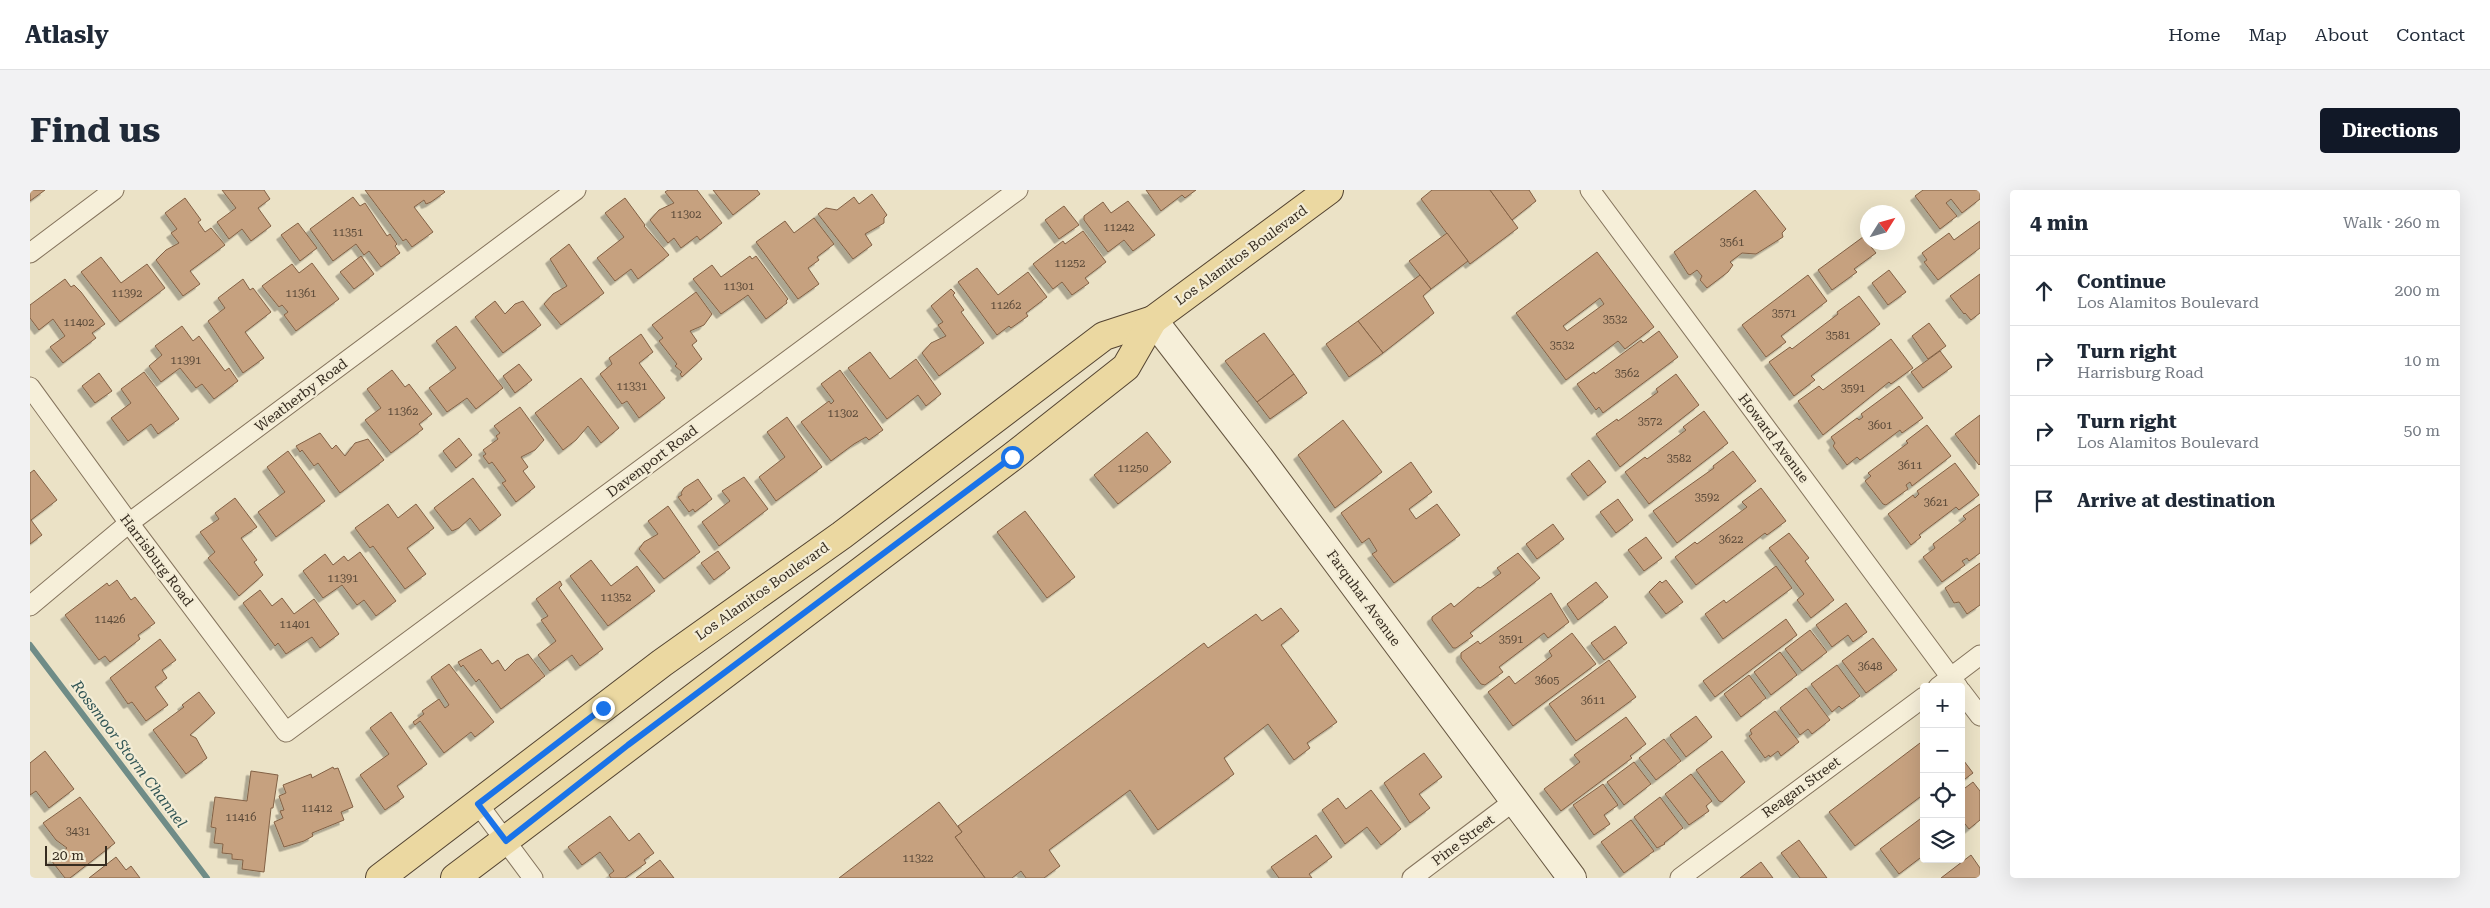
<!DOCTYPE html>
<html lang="en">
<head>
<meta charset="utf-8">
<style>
	body { margin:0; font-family:"Roboto Serif",serif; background:#f2f2f3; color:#1f2937 }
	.controls { position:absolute; right:15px; bottom:15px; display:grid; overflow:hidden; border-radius:5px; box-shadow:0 5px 20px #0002 }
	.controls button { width:45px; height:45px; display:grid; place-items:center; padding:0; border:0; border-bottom:1px solid #e0e1e3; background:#fff; color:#1f2937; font:25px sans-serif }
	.compass { position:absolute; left:1830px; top:15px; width:45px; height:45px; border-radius:50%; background:#fff; box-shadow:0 5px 20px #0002; rotate:53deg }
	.scale { position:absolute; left:15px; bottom:12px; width:62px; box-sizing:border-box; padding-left:5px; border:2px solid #362c20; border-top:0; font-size:14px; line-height:18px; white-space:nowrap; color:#362c20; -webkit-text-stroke:4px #f3ecd5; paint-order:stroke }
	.stop { position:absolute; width:15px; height:15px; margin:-11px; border:4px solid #1a73e8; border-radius:50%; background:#fff }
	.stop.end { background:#1a73e8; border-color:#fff; box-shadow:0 1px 5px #0008 }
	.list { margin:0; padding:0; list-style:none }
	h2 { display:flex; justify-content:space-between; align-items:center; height:65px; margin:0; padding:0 20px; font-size:21px }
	h2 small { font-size:16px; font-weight:400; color:#747a83 }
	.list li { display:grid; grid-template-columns:32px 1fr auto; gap:15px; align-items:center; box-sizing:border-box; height:70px; padding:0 20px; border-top:1px solid #e0e1e3 }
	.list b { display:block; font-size:19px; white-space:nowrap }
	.list p { margin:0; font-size:16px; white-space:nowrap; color:#747a83 }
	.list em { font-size:16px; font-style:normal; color:#747a83 }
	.icon { flex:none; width:28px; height:28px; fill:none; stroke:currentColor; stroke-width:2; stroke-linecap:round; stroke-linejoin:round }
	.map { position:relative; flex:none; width:1950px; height:688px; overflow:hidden; border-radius:5px }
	header { display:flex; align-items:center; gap:30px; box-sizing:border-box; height:70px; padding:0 25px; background:#fff; border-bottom:1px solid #e0e1e3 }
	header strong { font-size:24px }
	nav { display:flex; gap:28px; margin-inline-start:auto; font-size:18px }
	.intro { display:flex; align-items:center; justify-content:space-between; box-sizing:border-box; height:120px; padding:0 30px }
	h1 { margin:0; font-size:35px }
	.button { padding:12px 22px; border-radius:5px; background:#111827; color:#fff; font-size:18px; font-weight:700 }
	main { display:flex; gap:30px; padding:0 30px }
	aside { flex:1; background:#fff; border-radius:5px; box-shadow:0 5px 20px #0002 }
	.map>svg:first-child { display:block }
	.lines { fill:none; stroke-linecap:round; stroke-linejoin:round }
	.stream { stroke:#6f8c87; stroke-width:6 }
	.building { fill:#c6a17f; stroke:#826145; fill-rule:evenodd; filter:url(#shadow) }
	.street-casing { stroke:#85745d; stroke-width:21 }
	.secondary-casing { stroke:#665640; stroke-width:30 }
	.primary-casing { stroke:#534331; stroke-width:30 }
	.street { stroke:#f6efd9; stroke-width:19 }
	.secondary { stroke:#f6efd9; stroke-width:28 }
	.primary { stroke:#ebd8a1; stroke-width:28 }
	.route { stroke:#1a73e8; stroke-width:6 }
	.labels { text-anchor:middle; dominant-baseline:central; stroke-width:4.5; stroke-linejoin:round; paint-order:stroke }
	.number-label { font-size:11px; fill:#5a4938 }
	.street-label { font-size:14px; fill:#362c20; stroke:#f3ecd5 }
	.water-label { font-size:15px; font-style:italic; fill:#305454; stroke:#f3ecd5 }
</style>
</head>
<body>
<header>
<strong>Atlasly</strong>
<nav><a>Home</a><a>Map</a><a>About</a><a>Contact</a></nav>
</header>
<div class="intro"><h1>Find us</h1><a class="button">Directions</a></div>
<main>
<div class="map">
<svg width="1950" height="688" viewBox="0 0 1950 688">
	<defs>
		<filter id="shadow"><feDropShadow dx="-4.5" dy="4.5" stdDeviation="0" flood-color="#0004"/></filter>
	</defs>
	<rect width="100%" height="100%" fill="#ebe2c6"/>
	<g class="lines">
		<polyline class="stream" points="0,455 177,688"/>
	</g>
	<g class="building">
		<polygon points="0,0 15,0 0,11"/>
		<polygon points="192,0 234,0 240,9 228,18 241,36 221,51 212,39 199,49 187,32 206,18"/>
		<polygon points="335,0 413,0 415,2 401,12 396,14 394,10 384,17 403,42 382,57 376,49 373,51"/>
		<polygon points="638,0 667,0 692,33 670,50 667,46 651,58 644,48 638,53 620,30 629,20 644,13 635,2"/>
		<polygon points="683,0 727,0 730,4 703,25"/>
		<polygon points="1116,0 1166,0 1155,8 1152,5 1131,21"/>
		<polygon points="1402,0 1460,0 1488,38 1440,74 1391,9"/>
		<polygon points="1460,0 1499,0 1506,11 1482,30"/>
		<polygon points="1725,0 1756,39 1752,43 1753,47 1726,64 1712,63 1700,72 1703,75 1698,82 1677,98 1670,90 1672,86 1667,80 1660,85 1658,84 1644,62"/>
		<polygon points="1893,0 1950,0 1950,9 1932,23 1921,9 1916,13 1927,26 1910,39 1885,6"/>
		<polygon points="842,4 857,25 854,28 854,33 835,44 842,55 823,69 788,24 796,18 807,20 824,7 829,14"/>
		<polygon points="323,7 330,16 335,13 357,46 360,44 367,54 365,56 370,63 351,77 339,61 334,65 326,54 303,71 280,39"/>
		<polygon points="155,8 171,30 168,32 175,42 181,38 195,55 160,81 170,94 153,106 126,70 136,60 149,53 141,43 147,39 135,23"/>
		<polygon points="595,8 615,35 614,36 639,65 608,89 601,79 585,91 567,68 594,47 575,23"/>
		<polygon points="1098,11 1125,45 1103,61 1094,50 1078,62 1054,30 1054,26 1073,12 1081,23"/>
		<polygon points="1034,16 1049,35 1029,49 1015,30"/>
		<polygon points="784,28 804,54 787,67 789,70 778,78 789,94 768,109 726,52 755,31 764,43"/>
		<polygon points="1950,31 1950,58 1908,90 1894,72 1897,70 1892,63 1919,43 1924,50"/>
		<polygon points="268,33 287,58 270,71 251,45"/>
		<polygon points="1053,41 1076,72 1055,88 1059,93 1042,105 1032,92 1023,99 1003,74 1033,51 1035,54"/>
		<polygon points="1417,43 1438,71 1401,99 1379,71"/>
		<polygon points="1833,47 1846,63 1824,79 1827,82 1802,100 1788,80"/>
		<polygon points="539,54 574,103 531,135 514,114 523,104 537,96 520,69"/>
		<path d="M1567,62L1624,137L1595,159L1588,151L1536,190L1486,123ZM1570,108L1574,114L1537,141L1533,136Z"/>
		<polygon points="331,66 344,84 324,99 310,82"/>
		<polygon points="720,66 722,69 726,66 758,109 756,111 757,113 736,129 718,105 691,124 663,89 682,75 691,87"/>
		<polygon points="71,67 91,93 117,74 135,98 90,132 51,82"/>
		<polygon points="282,73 309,109 266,141 254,125 258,122 252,115 249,117 232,96 262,74 269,83"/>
		<polygon points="947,78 968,105 998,82 1017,107 996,123 998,126 981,138 979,136 967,145 928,92"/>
		<polygon points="1859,80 1876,102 1858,115 1842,93"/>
		<polygon points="1950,84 1950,123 1941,130 1935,123 1934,124 1920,106"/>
		<polygon points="1390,85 1401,99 1393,106 1404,123 1353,163 1328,131"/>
		<polygon points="1778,85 1797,111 1751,146 1756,152 1736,167 1712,135"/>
		<polygon points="35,89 41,97 44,95 51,102 75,134 62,143 66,148 33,173 20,157 35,146 23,129 9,140 0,128 0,115"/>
		<polygon points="213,89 220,100 223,98 241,122 215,142 234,168 213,183 178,131 195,118 188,108"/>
		<polygon points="921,99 925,103 923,105 934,120 931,122 954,153 909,186 892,163 901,153 916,146 908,135 913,132 901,116"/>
		<polygon points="666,102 682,124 674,135 660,141 667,151 662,155 672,169 652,187 650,184 652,182 645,176 647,174 629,151 633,148 622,135"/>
		<polygon points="1829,106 1850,134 1781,186 1785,190 1764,206 1739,172 1760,157 1762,159 1808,124 1807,122"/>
		<polygon points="465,111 475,124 485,114 493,111 511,135 473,163 445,127"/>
		<polygon points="1328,131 1353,163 1319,187 1296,154"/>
		<polygon points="1899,133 1916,156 1898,169 1882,146"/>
		<polygon points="152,136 163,151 169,146 195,181 199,178 208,191 184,209 172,194 166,198 150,178 131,192 119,176 132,165 125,156"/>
		<polygon points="426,136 473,198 446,219 437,208 417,222 399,198 426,178 406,151"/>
		<polygon points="1629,141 1648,167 1573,223 1569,217 1566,220 1547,194 1564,182 1565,184 1611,150 1613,153"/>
		<polygon points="1234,143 1264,184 1227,212 1195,171"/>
		<polygon points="611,144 623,162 609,173 635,208 609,228 597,211 592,214 570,184 582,174 579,168"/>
		<polygon points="1861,149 1883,178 1861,194 1859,192 1793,245 1768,211 1789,196 1793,200"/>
		<polygon points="1910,161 1922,177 1893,198 1881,182"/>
		<polygon points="840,162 860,189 886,169 911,204 896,216 888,205 857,229 818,178"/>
		<polygon points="489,174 502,190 485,203 473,186"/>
		<polygon points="362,180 375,197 379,194 402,224 389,234 393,239 361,263 335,230 351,218 337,199"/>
		<polygon points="810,180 853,240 839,250 836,247 824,254 801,271 771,232 799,211 801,214 804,211 791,194"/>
		<polygon points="114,182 149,229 128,244 121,234 98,251 81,228 101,213 91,199"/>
		<polygon points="69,183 82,201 65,213 52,196"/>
		<polygon points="1264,184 1277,203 1240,229 1227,212"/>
		<polygon points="1646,184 1669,215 1590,277 1566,244 1587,229 1588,231 1628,202 1626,199"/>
		<polygon points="551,188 589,238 571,253 558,236 546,250 533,260 505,223"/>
		<polygon points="1869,196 1893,228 1872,243 1870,240 1830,270 1827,267 1817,275 1803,256 1805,253 1801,247 1827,228 1829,230 1833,227 1831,224"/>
		<polygon points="490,217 514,250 505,260 491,267 498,277 493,281 505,297 486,312 472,293 476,291 462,272 459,274 453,266 456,264 453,260 468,249 466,246 470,243 464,236"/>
		<polygon points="1674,221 1698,253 1619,314 1595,282 1615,267 1617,269 1656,240 1653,237"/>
		<polygon points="1950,225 1950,274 1949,275 1925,244"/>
		<polygon points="757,227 792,277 746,311 729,287 755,267 737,242"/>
		<polygon points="1313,230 1352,282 1305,318 1268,265"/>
		<polygon points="1897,235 1921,266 1882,296 1880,292 1876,295 1878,299 1856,315 1853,314 1835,291 1841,286 1838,283 1878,253 1876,251"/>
		<polygon points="1117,242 1141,272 1088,314 1064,285"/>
		<polygon points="290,243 302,259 306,255 315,266 325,253 338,249 354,270 310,303 288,273 284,276 272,260 270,262 266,256"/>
		<polygon points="429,248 442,265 426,278 413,261"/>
		<polygon points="258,261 295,311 246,347 228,322 255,302 237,277"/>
		<polygon points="1703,261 1726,291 1647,353 1623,321 1684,278 1683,276"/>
		<polygon points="1559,270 1576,292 1558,306 1541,284"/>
		<polygon points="1381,272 1402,302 1379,319 1386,329 1407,314 1430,345 1364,393 1342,364 1347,361 1339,348 1332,353 1311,323"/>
		<polygon points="1925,273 1949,305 1929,320 1926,317 1889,345 1891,347 1881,355 1858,324 1883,305 1885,308 1889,304 1887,301"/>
		<polygon points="4,280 27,310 1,330 12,345 0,354 0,283"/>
		<polygon points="714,287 738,319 689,356 672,332 700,311 692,301"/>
		<polygon points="443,288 471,325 450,341 440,328 429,338 422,341 404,318"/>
		<polygon points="668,289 682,309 665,322 663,319 659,322 648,307 652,305 651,303 654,298"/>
		<polygon points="1731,298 1756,331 1737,345 1735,343 1666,395 1645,367 1665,352 1667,354 1717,317 1712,312"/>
		<polygon points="205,308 227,337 211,348 227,370 224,372 233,385 209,406 178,368 185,362 170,342 189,329 185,323"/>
		<polygon points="1588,309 1603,330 1586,343 1570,322"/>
		<polygon points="358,314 368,328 386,314 404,338 377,358 396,384 375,399 343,356 340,358 325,338"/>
		<polygon points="1950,314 1950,363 1939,371 1937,368 1932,371 1935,375 1912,392 1893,367 1905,358 1903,354 1936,329 1933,326"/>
		<polygon points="638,316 670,362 634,389 609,359 614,352 628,344 618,331"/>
		<polygon points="995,321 1045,387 1017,408 967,342"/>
		<polygon points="1523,334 1534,349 1507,369 1496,354"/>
		<polygon points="1759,343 1779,368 1775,371 1804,410 1781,428 1767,410 1774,404 1739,358"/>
		<polygon points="1616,347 1632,368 1614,381 1598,360"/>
		<polygon points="688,361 700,378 684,390 671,373"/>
		<polygon points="330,362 366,411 346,426 334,410 327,415 312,395 293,408 273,381 295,364 303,375 314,366 318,371"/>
		<polygon points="1488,363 1510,388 1440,443 1443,446 1426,458 1423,458 1402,430 1402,427 1421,413 1424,417 1448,397 1450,398 1471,383 1467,378"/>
		<polygon points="561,370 581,396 607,376 625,401 578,436 540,386"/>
		<polygon points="1950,373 1950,415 1937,424 1929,412 1924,413 1915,398"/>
		<polygon points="1746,376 1762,398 1693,449 1675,424 1694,410 1696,413"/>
		<polygon points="87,390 101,410 105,407 125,433 108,445 110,449 80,472 75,466 69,470 35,425 77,393 79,396"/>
		<polygon points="1636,390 1653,412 1636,424 1619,402 1630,391 1632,393"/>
		<polygon points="530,391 532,395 529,398 573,459 550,476 542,465 520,481 508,465 526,451 511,430 518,426 506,409"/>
		<polygon points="1566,392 1578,407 1548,430 1537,414"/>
		<polygon points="230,400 242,416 252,408 264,424 284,409 309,444 290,458 282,447 256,464 248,453 245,456 213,413"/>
		<polygon points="1521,403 1539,432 1518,448 1514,443 1469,477 1473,482 1455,495 1451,494 1431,468 1431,463 1448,451 1450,454"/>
		<polygon points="1816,413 1837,442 1823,452 1818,445 1802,457 1786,435"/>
		<polygon points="1251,418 1269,441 1251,455 1307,532 1277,553 1280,558 1264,570 1238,534 1194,568 1204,584 1128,640 1100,600 1019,660 1030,676 1014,688 996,688 991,681 982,688 955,688 925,647 932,642 928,636 1174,453 1178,458 1226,424 1232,431"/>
		<polygon points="1756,429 1767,445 1685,507 1673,491"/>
		<polygon points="1585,436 1597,453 1574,470 1561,453"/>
		<polygon points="1780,440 1797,462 1772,481 1755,459"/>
		<polygon points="1542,443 1566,474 1483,536 1458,502 1479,486 1485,494 1522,466 1519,461"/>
		<polygon points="1843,448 1867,480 1836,503 1812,471"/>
		<polygon points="130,449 146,470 132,480 137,488 125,497 138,515 116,531 102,512 98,514 80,488"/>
		<polygon points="451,459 462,474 468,470 475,481 486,470 498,464 515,486 471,519 449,489 446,492 433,475 431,477 428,472"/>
		<polygon points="1750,462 1767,485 1741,505 1724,482"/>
		<polygon points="1579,470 1606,507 1546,551 1519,514"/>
		<polygon points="419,474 464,532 445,547 441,542 414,563 390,531 385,535 383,532 394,524 392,521 409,509 415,518 419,515 401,487"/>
		<polygon points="1807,475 1830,506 1812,519 1809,516 1802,522 1781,494"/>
		<polygon points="1719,485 1736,508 1711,527 1694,504"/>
		<polygon points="1776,498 1800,530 1782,544 1778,539 1770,545 1750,518"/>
		<polygon points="169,502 185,523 160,545 166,548 177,568 156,584 123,540 154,517 152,515"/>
		<polygon points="1745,521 1769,552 1751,566 1748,561 1740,567 1739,565 1735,568 1719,546 1722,544 1720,540"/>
		<polygon points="361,522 397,574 367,596 374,607 355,620 330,585 359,564 340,538"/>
		<polygon points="1666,526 1682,547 1656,567 1640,545"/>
		<polygon points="1596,527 1616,554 1600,566 1602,568 1531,621 1514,599 1550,572 1544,565"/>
		<polygon points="1634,549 1651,571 1626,590 1609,568"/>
		<polygon points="1894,550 1894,604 1825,656 1799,622"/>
		<polygon points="15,561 44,599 19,618 6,601 0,605 0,573"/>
		<polygon points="1692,561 1715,592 1692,612 1689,611 1666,580"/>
		<polygon points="1394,563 1412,587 1389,604 1400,618 1380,633 1354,593"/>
		<polygon points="1931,567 1943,583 1931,592"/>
		<polygon points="1604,572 1621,594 1594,615 1577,592"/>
		<polygon points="303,577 304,579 308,578 323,617 311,622 314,630 282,643 283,646 274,651 254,657 244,632 253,628 250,621 254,620 249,606 256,603 253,595 281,584 282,588"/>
		<polygon points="221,581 248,585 243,618 241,618 234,682 212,679 213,670 202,669 202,664 192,663 193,654 184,653 186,638 181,637 185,607 217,611"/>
		<polygon points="1661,584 1682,611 1676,616 1679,621 1659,635 1635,604"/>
		<polygon points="1943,592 1950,601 1950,630 1939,639 1931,629 1931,601"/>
		<polygon points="1573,594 1588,615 1574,625 1580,634 1564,645 1543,615"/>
		<polygon points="1341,600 1371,639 1351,655 1337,637 1315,654 1292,620 1308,608 1316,619"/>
		<polygon points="50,607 85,653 40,688 35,688 21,670 37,658 26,650 13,633"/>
		<polygon points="1630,607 1653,638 1634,653 1635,654 1627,658 1604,627"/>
		<polygon points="909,612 932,642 925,647 955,688 809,688"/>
		<polygon points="580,626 599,651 609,643 624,663 614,670 616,673 595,688 581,688 579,685 584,681 570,662 552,675 538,657"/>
		<polygon points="1894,626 1894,665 1869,684 1850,659"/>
		<polygon points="1601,630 1624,661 1594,683 1571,652"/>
		<polygon points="1286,645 1302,667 1279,684 1282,688 1249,688 1241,677"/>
		<polygon points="1769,650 1797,688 1770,688 1751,663"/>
		<polygon points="1941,665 1950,678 1950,688 1911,688"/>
		<polygon points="86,667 96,680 101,676 110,688 59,688"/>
		<polygon points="630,670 644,688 606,688"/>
		<polygon points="1731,672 1743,688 1710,688"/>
	</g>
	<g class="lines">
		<defs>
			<g id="street">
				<polyline points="1560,0 1928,497"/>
				<polyline points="0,63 84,0"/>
				<polyline points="0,197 99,333 256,542 988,0"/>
				<polyline points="0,416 99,333 546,0"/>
				<polyline points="1908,497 1950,465"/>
				<polyline points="1931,501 1950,526"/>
				<polyline points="448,614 503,688"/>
				<polyline points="1382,688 1484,611"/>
				<polyline points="1650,688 1894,507"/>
			</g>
			<polyline id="secondary" points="1123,130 1231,270 1542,688"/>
			<g id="primary">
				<polyline points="350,688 632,473 812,345 1074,146 1123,130 1299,0"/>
				<polyline points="425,688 982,267 1096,177 1123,130"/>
			</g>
		</defs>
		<use href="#street" class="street-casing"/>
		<use href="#secondary" class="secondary-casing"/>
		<use href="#primary" class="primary-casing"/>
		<use href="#street" class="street"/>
		<use href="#secondary" class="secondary"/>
		<use href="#primary" class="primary"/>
	</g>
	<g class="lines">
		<polyline class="route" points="573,518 448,614 476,651 598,555 982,267"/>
	</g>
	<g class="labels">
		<g class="number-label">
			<text x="656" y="24">11302</text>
			<text x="1089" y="37">11242</text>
			<text x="318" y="42">11351</text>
			<text x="1702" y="52">3561</text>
			<text x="1040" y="73">11252</text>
			<text x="709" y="96">11301</text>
			<text x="97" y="103">11392</text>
			<text x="271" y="103">11361</text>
			<text x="976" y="115">11262</text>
			<text x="1754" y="123">3571</text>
			<text x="1585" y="129">3532</text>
			<text x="49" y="132">11402</text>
			<text x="1808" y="145">3581</text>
			<text x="1532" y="155">3532</text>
			<text x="156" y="170">11391</text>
			<text x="1597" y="183">3562</text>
			<text x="602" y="196">11331</text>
			<text x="1823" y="198">3591</text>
			<text x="373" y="221">11362</text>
			<text x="813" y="223">11302</text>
			<text x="1620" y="231">3572</text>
			<text x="1850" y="235">3601</text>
			<text x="1649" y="268">3582</text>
			<text x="1880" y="275">3611</text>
			<text x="1103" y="278">11250</text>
			<text x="1677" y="307">3592</text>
			<text x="1906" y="312">3621</text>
			<text x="1701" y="349">3622</text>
			<text x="313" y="388">11391</text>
			<text x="586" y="407">11352</text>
			<text x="80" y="429">11426</text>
			<text x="265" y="434">11401</text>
			<text x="1481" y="449">3591</text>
			<text x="1840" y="476">3648</text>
			<text x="1517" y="490">3605</text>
			<text x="1563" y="510">3611</text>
			<text x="287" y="618">11412</text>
			<text x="211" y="627">11416</text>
			<text x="48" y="641">3431</text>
			<text x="888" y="668">11322</text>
		</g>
		<g class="street-label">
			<text transform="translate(1211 65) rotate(-36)">Los Alamitos Boulevard</text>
			<text transform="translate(271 205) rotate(-37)">Weatherby Road</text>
			<text transform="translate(1744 248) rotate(53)">Howard Avenue</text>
			<text transform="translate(622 271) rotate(-37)">Davenport Road</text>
			<text transform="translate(127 370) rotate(53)">Harrisburg Road</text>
			<text transform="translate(732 401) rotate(-35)">Los Alamitos Boulevard</text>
			<text transform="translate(1334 408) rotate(54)">Farquhar Avenue</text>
			<text transform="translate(1771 597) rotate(-36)">Reagan Street</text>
			<text transform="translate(1433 650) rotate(-37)">Pine Street</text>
		</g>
		<g class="water-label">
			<text transform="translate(99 564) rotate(53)">Rossmoor Storm Channel</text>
		</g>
	</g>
</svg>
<div class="controls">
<button>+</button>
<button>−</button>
<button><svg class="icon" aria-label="locate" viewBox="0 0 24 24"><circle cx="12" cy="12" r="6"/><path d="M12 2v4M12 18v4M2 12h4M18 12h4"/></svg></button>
<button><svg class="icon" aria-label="layers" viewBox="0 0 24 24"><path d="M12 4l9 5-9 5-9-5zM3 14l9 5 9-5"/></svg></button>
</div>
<svg class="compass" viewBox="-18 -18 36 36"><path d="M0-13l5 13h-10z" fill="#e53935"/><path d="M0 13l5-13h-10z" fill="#747a83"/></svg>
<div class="scale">20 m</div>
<div class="stop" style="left:982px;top:267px"></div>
<div class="stop end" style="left:573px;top:518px"></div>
</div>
<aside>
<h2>4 min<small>Walk · 260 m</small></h2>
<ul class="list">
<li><svg class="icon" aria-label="ahead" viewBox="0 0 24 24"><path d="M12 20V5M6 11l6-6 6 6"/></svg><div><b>Continue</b><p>Los Alamitos Boulevard</p></div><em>200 m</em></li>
<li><svg class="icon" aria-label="right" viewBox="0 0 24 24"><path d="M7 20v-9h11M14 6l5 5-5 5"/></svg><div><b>Turn right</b><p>Harrisburg Road</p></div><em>10 m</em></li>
<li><svg class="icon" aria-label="right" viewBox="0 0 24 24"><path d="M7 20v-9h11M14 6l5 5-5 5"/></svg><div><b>Turn right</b><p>Los Alamitos Boulevard</p></div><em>50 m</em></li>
<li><svg class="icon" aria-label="arrive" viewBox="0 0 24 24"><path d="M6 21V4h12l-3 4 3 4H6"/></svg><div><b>Arrive at destination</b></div></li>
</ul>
</aside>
</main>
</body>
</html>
